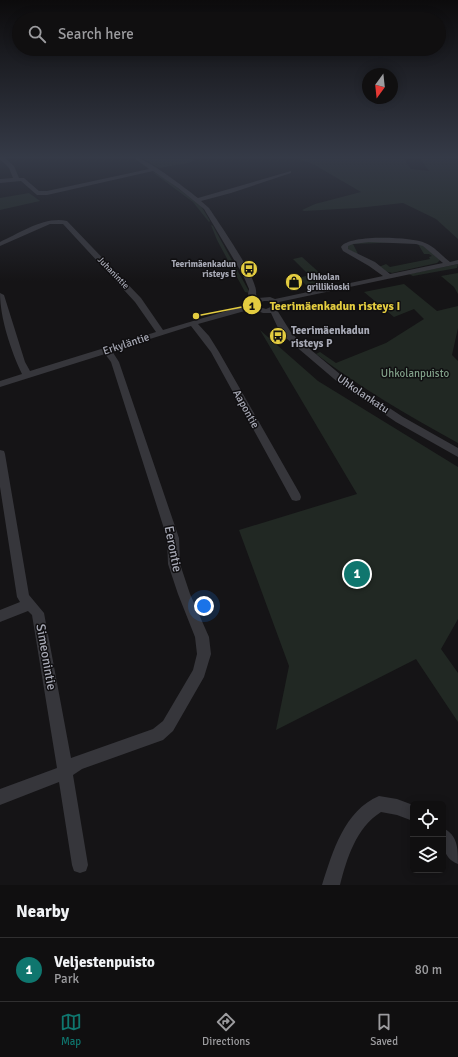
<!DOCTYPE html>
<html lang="en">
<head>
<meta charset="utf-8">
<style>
	body { margin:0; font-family:Signika,sans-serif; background:#191819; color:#f1f3f6 }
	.controls { position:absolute; right:12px; bottom:12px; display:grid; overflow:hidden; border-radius:6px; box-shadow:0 2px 10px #0003 }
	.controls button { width:36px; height:36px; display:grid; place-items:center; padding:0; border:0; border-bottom:1px solid #302f30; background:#100f10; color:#f1f3f6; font:20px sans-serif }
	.compass { position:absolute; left:362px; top:68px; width:36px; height:36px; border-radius:50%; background:#100f10; box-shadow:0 2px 10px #0003; rotate:195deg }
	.you { position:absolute; left:204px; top:606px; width:14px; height:14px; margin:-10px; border:3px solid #fff; border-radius:50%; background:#1a73e8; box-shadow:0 0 0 6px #1a73e833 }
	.badge { display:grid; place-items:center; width:26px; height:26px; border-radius:50%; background:#0f766e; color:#fff; font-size:13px; font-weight:700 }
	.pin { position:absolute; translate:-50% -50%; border:2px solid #fff; box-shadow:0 1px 4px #0006 }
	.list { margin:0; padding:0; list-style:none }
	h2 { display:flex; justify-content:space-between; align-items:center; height:52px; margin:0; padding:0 16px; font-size:17px }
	h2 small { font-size:13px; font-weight:400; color:#9c9c9f }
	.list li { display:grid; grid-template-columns:26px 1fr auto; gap:12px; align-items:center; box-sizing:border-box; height:64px; padding:0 16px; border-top:1px solid #302f30 }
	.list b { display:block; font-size:15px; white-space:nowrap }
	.list p { margin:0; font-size:13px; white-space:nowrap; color:#9c9c9f }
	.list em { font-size:13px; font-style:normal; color:#9c9c9f }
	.icon { flex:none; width:22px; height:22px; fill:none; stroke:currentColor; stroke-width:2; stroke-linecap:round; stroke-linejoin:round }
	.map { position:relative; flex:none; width:458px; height:885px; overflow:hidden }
	.search { position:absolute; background:#100f10; box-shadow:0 2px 10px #0003; left:12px; right:12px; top:12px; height:44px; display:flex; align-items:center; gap:10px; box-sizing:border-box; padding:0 14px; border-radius:22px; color:#9c9c9f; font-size:15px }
	.sheet { height:116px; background:#100f10 }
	nav { display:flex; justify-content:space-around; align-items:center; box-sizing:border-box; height:56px; border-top:1px solid #302f30; background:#100f10; font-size:11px; color:#9c9c9f }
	nav a { display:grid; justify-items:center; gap:2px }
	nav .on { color:#0f766e }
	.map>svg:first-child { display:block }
	.green { fill:#212823 }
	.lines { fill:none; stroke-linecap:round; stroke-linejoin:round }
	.minor { fill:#36363b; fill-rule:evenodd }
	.labels { text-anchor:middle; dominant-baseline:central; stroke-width:3; stroke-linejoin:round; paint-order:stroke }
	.far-poi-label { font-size:9px; font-weight:bold; fill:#a7a9b5; stroke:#100f11; text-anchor:end }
	.far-street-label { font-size:9px; fill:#a7a9b5; stroke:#100f11 }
	.poi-label { font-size:11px; font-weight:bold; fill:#a7a9b5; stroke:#100f11; text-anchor:start }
	.street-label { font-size:11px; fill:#a7a9b5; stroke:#100f11 }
	.park-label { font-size:11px; fill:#809f88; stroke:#100f11 }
	.near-street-label { font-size:13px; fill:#a7a9b5; stroke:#100f11 }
	.leader { fill:none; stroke:#e3cc40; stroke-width:1.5 }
	.callout-dot { fill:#e3cc40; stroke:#100f11; stroke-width:1.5 }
	.mark-label { font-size:12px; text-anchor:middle; font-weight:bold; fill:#111 }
	.callout-label { font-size:12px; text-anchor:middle; font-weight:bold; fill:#e3cc40; stroke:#100f11; stroke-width:3; stroke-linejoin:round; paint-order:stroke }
</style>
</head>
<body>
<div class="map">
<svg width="458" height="885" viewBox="0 0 458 885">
	<rect width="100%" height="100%" fill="#151416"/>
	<g class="green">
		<polygon points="140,157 186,157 195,160 188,163 159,168"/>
		<polygon points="292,157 400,157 404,159 411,169 429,171 419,157 458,160 458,239 436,219 403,203 357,208 304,211 302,210 315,204 361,192 313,164"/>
		<polygon points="151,171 163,177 201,206 210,221 209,222 193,202"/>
		<polygon points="29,193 40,201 0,210 0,198"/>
		<polygon points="211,225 213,226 250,293 245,292 217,240"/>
		<polygon points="408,241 421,243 440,260 437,263 392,273 384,271 379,267 386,264 390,267 430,259 429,257 432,256 429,254 424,254 418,244 408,242 353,244 358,254 347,250 348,245 356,242"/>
		<polygon points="302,257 334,286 312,291 299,278 309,275 293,259"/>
		<polygon points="458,264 457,268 413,276 409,274"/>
		<polygon points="458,273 458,294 454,287 441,276"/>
		<path d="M404,284L437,311L458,306V328L452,355L458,361V443C409,416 361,388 316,354L320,352L336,363L386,343L424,319L414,309L394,317L364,292Z"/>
		<polygon points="260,330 318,381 458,467 458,619 441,649 458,673 458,722 416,659 276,730 289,666 239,530 357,494"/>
	</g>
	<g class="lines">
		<g class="minor">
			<path d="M0,157H4L14,166L19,178H24L39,191H47L149,169L133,157C146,157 185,188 198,198L291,171V173L231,193L201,201L209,208C219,223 259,280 256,294L258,298L270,297L275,299L383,276L369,266L343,251L341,247C349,234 412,237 425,243C434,246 442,256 450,262L458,260V264L279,302L281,306L277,310L292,334L347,380L403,417L458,448V457L396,422L340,384L286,338L278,328L271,313H263L252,309L198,324L209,336L219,352L300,494L301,497L300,500L296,501L292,500L211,352L191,326L112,351L119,362L179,538L180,564L190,594L209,637L211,654L204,677L173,731L163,740L82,769L73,775L88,865L86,871L80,873L74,871L72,865L59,782L0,805V789L57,768L32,615L28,611L0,622V610L20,602L17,597L0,487V450L4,451L5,454L29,595L44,613L71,758L153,729L163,721L193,670L197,654L195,637L178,594L168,564L167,538L111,362L105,354L0,387V381L22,374C11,351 0,318 0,293L4,295L25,362L30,371L156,332L135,302L63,224H50L0,246V242C20,233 45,216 67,221L141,298L163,330L250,304L252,300L248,294L249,289L243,275L204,209L178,188L153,171L47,195H37L21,181L0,183V179L13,178L9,168L0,159ZM369,242L416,244L423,246L443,263L390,274L375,262L348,249V246L353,244ZM264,301H268L273,306L266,309L259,307L258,303Z"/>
			<path d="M379,796L397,799L413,805V821L397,815L381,812C356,828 347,858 340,885H322C333,851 344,811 379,796Z"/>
			<path d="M443,828C458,835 458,849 458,864C442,858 443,843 443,828Z"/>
		</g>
	</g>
	<linearGradient id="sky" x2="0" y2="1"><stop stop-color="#0c0b0c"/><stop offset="0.56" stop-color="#353a47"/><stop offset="1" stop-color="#353a47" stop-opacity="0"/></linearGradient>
	<rect width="458" height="281" fill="url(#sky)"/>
	<defs>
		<symbol id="bus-disc" viewBox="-11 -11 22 22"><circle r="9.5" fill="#e3cc40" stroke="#100f11"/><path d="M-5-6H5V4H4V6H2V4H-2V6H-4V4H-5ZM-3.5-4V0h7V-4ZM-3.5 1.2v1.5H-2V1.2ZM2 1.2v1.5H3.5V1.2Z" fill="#111"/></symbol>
		<symbol id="shop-disc" viewBox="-11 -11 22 22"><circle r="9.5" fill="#e3cc40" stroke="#100f11"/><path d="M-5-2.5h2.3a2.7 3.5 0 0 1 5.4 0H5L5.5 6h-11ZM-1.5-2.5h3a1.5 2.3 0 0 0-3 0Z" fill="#111"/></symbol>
	</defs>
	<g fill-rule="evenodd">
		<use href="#bus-disc" x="239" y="259" width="20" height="20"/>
		<use href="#shop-disc" x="284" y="272" width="20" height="20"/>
		<use href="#bus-disc" x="268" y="326" width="20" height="20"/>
	</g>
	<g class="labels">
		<g class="far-poi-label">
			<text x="236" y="264">Teerimäenkadun<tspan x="236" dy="10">risteys E</tspan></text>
			<text x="307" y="277" text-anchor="start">Uhkolan<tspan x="307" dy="10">grillikioski</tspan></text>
		</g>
		<g class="far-street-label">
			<text transform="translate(113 273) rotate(46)">Juhanintie</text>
		</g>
		<g class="poi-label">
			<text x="291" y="330">Teerimäenkadun<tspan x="291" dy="13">risteys P</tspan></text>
		</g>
		<g class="street-label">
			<text transform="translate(126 344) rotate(-18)">Erkyläntie</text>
			<text transform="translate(363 394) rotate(34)">Uhkolankatu</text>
			<text transform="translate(246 409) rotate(61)">Aapontie</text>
		</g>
		<g class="park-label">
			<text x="415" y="373">Uhkolanpuisto</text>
		</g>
		<g class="near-street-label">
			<text transform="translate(173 549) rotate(79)">Eerontie</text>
			<text transform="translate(46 657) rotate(80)">Simeonintie</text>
		</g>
	</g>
	<path class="leader" d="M196 316L252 305"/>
	<g class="callout-dot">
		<circle cx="196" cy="316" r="4"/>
		<circle cx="252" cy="305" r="10"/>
	</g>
	<g class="mark-label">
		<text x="252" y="310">1</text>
	</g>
	<g class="callout-label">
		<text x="335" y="310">Teerimäenkadun risteys I</text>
	</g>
</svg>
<div class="controls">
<button><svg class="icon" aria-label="locate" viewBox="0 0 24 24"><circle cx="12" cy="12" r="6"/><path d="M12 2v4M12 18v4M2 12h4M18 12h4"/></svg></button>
<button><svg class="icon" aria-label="layers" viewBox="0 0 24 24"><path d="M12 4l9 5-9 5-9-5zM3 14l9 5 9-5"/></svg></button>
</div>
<svg class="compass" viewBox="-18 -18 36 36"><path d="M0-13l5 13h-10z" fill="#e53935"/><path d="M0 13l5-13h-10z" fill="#9c9c9f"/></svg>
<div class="you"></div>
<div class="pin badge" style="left:357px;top:574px">1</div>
<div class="search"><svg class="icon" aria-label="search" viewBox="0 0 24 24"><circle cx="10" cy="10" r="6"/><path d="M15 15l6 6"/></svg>Search here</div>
</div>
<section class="sheet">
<h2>Nearby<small></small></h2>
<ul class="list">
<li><span class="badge">1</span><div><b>Veljestenpuisto</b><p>Park</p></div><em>80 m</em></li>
</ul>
</section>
<nav>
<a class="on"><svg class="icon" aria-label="map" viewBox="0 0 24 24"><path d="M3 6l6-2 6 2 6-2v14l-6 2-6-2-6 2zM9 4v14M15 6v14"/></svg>Map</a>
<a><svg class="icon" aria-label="directions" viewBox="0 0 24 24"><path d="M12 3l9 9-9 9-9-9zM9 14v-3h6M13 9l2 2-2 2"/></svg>Directions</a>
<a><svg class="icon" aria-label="saved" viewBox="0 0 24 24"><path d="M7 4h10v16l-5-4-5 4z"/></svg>Saved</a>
</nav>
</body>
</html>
